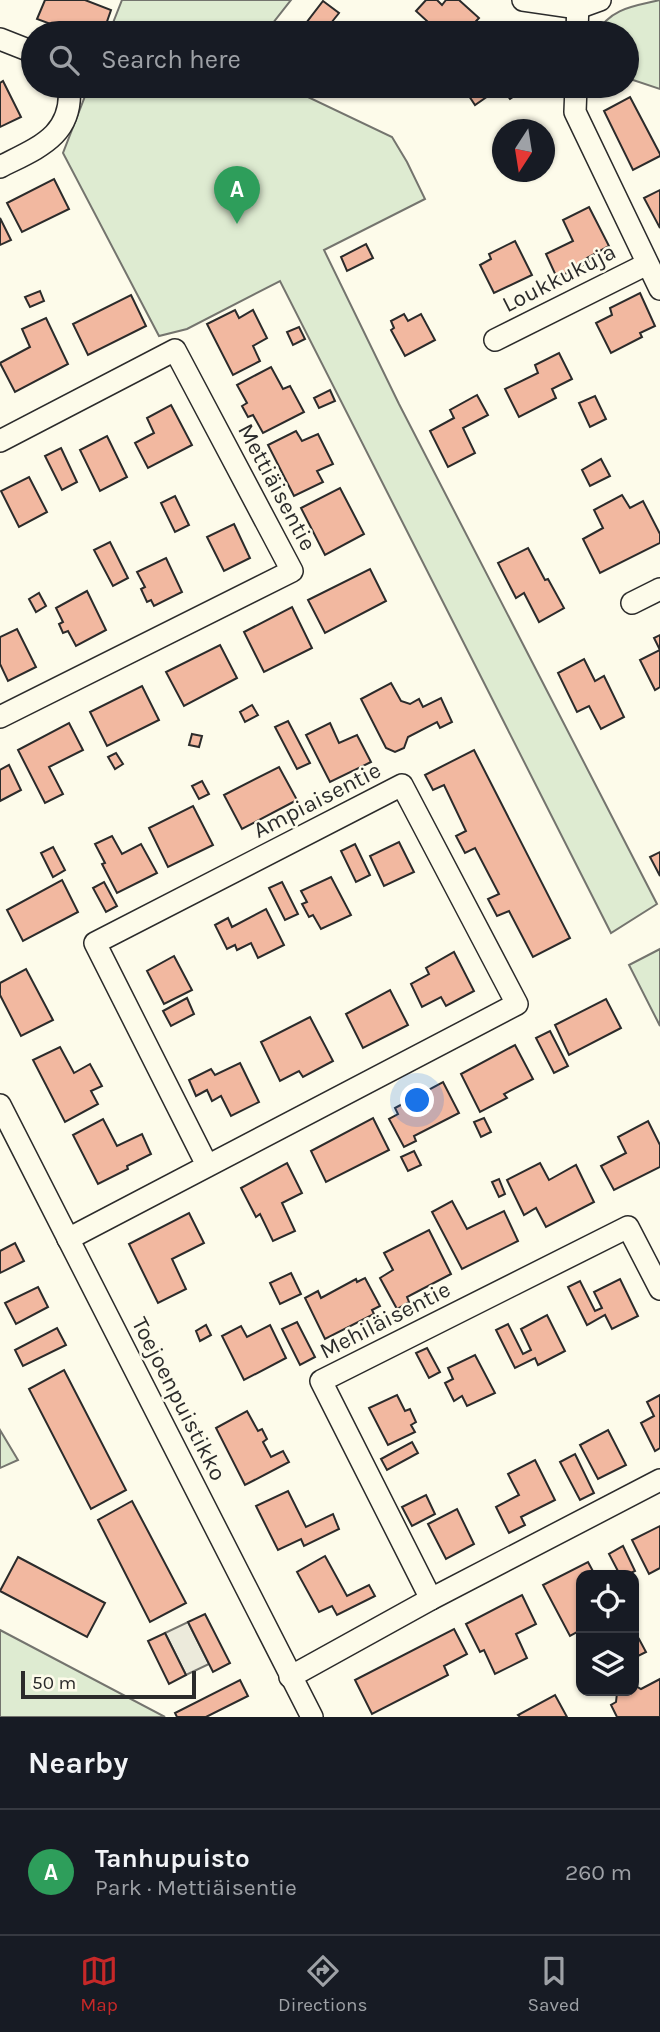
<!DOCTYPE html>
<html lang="en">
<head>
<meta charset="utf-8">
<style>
	body { margin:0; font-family:Karla,sans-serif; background:#20242c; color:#f1f3f6 }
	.controls { position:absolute; right:21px; bottom:21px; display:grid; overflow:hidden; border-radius:14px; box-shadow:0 2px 5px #0004 }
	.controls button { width:63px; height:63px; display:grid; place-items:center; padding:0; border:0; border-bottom:2px solid #363941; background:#171b24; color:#f1f3f6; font:35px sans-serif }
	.compass { position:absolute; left:492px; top:119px; width:63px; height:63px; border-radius:50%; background:#171b24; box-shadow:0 2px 5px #0004; rotate:192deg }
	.scale { position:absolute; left:21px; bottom:18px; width:175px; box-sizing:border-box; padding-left:7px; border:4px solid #2b2b2b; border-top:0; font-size:19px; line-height:24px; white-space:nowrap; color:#2b2b2b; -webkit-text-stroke:5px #fdfbea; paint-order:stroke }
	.you { position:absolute; left:418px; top:1101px; width:24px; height:24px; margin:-18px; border:5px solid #fff; border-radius:50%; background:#1a73e8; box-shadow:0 0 0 10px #1a73e833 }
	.badge { display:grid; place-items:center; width:46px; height:46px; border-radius:50%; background:#c62828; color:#fff; font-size:23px; font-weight:700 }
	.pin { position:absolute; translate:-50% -58px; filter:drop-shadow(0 2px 4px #0008) }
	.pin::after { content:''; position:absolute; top:37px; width:24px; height:21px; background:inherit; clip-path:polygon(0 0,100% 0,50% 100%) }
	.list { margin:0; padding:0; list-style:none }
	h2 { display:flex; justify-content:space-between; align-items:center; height:91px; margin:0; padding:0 28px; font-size:30px }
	h2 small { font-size:23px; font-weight:400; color:#9ea1a6 }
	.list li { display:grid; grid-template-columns:46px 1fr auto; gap:21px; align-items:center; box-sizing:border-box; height:126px; padding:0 28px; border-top:2px solid #363941 }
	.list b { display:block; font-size:26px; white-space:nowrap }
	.list p { margin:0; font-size:23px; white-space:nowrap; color:#9ea1a6 }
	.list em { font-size:23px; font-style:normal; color:#9ea1a6 }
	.icon { flex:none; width:38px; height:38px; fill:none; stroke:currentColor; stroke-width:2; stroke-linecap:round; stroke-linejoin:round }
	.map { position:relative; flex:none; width:660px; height:1717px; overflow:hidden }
	.search { position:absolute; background:#171b24; box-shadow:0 2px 5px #0004; left:21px; right:21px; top:21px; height:77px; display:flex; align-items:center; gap:18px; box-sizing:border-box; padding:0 24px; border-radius:38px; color:#9ea1a6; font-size:26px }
	.sheet { height:217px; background:#171b24 }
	nav { display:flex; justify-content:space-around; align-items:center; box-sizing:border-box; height:98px; border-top:2px solid #363941; background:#171b24; font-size:19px; color:#9ea1a6 }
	nav a { display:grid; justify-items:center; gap:4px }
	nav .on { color:#c62828 }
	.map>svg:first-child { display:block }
	.green { fill:#deebd1; stroke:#74746e; stroke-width:2 }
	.parking { fill:#eceadb; stroke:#74746e; stroke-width:2 }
	.building { fill:#f2b8a0; stroke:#2b2b2b; stroke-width:2 }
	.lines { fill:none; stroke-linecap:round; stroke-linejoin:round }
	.minor-casing { stroke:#2b2b2b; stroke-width:24 }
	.minor { stroke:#fdfbea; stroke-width:21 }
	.labels { text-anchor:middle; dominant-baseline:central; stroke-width:5; stroke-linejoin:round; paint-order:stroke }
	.street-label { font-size:23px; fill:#2b2b2b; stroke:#fdfbea }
</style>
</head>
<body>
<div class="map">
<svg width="660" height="1717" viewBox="0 0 660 1717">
	<rect width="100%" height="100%" fill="#fdfbea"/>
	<g class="green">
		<polygon points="122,0 291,0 265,33 109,33"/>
		<path d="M660,0V89L627,78V33H597C610,8 635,6 660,0Z"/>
		<polygon points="89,86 285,86 392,137 407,162 425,199 324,250 399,404 657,904 611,933 280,281 187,329 159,336 63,153"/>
		<polygon points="660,949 660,1026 629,965"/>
		<polygon points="0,1430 18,1460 0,1468"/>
		<polygon points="0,1630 165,1717 0,1717"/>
	</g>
	<polygon class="parking" points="188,1622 209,1664 186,1675 165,1633"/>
	<g class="building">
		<polygon points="45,0 85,0 111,10 103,33 75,33 37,19"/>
		<polygon points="426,0 437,0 442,5 446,0 459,0 479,18 465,33 440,33 416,11"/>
		<polygon points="323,1 339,13 323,33 304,33 300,31"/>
		<polygon points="3,81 21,117 0,127 0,83"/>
		<polygon points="465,86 529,86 510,99 501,87 475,105 463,87"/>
		<polygon points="630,97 660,154 660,156 633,170 604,111"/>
		<polygon points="54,179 69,209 22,232 7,203"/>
		<polygon points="660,190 660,228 644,198"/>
		<polygon points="589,207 609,246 587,258 589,262 557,278 546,254 573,241 563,220"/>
		<polygon points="0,218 11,240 0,245"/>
		<polygon points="515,241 532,275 494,293 480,265 491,259 489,254"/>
		<polygon points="366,244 373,258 347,271 341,257"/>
		<polygon points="40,291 44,301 30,307 25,297"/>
		<polygon points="640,293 655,326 640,333 642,337 611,353 596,323 612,315 610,308"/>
		<polygon points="131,295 146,326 88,355 73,324"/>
		<polygon points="235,310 239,318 253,310 267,338 253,346 260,361 233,375 207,324"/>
		<polygon points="404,314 408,321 421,314 435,340 405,356 391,330 394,328 391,321"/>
		<polygon points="46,318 68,364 15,392 0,363 30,347 22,329"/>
		<polygon points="299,327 305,339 293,345 287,332"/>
		<polygon points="559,353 572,379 552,389 556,398 519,417 505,389 538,373 535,365"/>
		<polygon points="271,367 283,389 290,386 304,412 263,433 253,415 248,417 242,406 247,403 237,385"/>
		<polygon points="330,390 335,401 319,408 314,398"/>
		<polygon points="477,395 488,415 463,428 475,453 448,467 430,431 454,418 450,410"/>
		<polygon points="595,396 606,419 590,427 579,403"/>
		<polygon points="171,405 192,445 148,468 135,443 154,433 147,418"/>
		<polygon points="296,431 302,441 318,434 333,464 317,471 323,482 294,496 268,445"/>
		<polygon points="107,436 127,477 100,491 80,450"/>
		<polygon points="61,448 77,482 62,490 45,456"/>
		<polygon points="601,459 610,476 590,486 582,470"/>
		<polygon points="29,477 47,512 19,527 1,491"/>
		<polygon points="340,488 364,534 325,555 301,508"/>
		<polygon points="622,495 630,508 643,501 660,534 660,543 600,573 583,539 603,528 594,510"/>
		<polygon points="175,496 189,525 175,532 161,503"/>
		<polygon points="234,524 250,558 224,571 207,537"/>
		<polygon points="110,542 128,578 113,586 94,550"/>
		<polygon points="528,548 545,580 548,579 564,608 539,622 524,593 516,598 498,563"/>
		<polygon points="166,558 182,592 154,606 151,600 147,602 141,589 145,587 137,572"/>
		<polygon points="370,569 386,601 325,633 308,600"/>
		<polygon points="87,591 106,630 76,646 68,631 63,633 59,624 63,622 56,608"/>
		<polygon points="39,593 46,606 36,612 29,599"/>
		<polygon points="292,607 312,648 264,672 244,632"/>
		<polygon points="17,629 36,667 8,681 0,664 0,637"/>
		<polygon points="660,635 660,687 655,690 640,660 660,650 654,638"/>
		<polygon points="220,645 237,678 184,706 166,672"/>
		<polygon points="584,659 595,681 604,676 624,717 601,729 589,706 577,712 558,673"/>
		<polygon points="391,683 401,701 410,704 419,699 423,707 441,698 452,722 440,728 437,722 408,737 404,748 395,752 386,748 361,699"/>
		<polygon points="142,686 159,720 107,746 90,712"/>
		<polygon points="252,705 258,715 245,722 240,712"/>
		<polygon points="288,721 310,763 297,769 275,727"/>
		<polygon points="69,723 83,750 49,767 63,794 45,803 18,750"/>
		<polygon points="330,723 339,743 357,735 371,762 330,782 306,735"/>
		<polygon points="192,734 202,736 199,747 189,745"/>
		<polygon points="474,750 570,938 533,957 509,911 497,916 488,899 499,894 475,848 465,853 456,836 466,831 444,785 433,790 425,775"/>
		<polygon points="116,753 123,764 115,769 108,757"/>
		<polygon points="9,765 21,790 0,801 0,770"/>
		<polygon points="279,767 297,800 242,829 224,795"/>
		<polygon points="202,781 209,794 199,799 192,786"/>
		<polygon points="193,806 213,845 168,867 149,828"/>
		<polygon points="112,836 122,854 141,844 157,873 117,893 102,864 105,863 95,844"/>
		<polygon points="399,842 414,872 384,886 370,856"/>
		<polygon points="355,844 370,875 356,882 341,851"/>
		<polygon points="53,847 65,870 53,877 41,853"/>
		<polygon points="660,852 660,876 650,857"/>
		<polygon points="331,877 351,915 321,929 313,915 309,917 302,904 307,902 301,891"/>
		<polygon points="62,880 78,912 23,941 7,910"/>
		<polygon points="104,882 117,906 106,912 93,888"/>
		<polygon points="282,882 298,914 285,920 269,888"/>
		<polygon points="266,909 284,945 258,958 251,943 237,950 235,945 227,949 215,925 228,918 232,927"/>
		<polygon points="454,952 474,991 446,1006 441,997 422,1007 411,984 429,974 426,968"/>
		<polygon points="174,956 192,990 164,1004 147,971"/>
		<polygon points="26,969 53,1020 21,1036 0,995 0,983"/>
		<polygon points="390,990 408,1025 363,1048 346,1014"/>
		<polygon points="187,998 194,1014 171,1026 163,1011"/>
		<polygon points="606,999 621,1028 569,1055 555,1025"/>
		<polygon points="310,1017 333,1061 303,1077 299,1071 280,1081 261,1042"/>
		<polygon points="550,1031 568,1066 554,1073 536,1038"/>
		<polygon points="515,1045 533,1079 504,1094 507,1098 480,1112 461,1074"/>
		<polygon points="60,1047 74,1073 90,1064 102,1086 91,1091 98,1104 65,1122 33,1060"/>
		<polygon points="240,1063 259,1102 231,1116 221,1096 212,1101 207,1090 196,1096 189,1080 211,1069 215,1075"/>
		<polygon points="443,1082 459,1113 414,1136 416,1141 404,1147 389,1119 398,1114 395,1108"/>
		<polygon points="373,1118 389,1150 326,1182 311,1151"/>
		<polygon points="484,1118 491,1132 481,1137 474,1122"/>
		<polygon points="103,1119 117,1146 142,1134 151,1154 127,1166 128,1169 98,1184 73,1135"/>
		<polygon points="648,1121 660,1145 660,1167 614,1190 601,1166 626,1153 618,1137"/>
		<polygon points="414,1151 421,1165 408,1171 401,1157"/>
		<polygon points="287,1163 302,1193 282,1203 295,1231 273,1241 260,1214 256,1217 241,1188"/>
		<polygon points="540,1163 549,1180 576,1165 594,1202 546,1227 536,1208 524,1215 507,1180"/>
		<polygon points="499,1179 505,1194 499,1197 492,1182"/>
		<polygon points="452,1201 467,1229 504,1211 518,1241 462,1269 432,1212"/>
		<polygon points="189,1213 204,1243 172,1259 186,1289 158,1303 129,1244"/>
		<polygon points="429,1230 451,1274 407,1297 409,1302 397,1309 380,1278 393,1270 384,1253"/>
		<polygon points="15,1243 24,1261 0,1273 0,1251"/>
		<polygon points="291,1273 301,1294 280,1304 270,1283"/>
		<polygon points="365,1278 380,1306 372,1310 374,1314 325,1339 305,1298 318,1291 321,1298 356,1279 357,1282"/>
		<polygon points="620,1279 638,1316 612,1329 605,1315 587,1325 568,1287 580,1281 595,1311 602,1308 594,1292"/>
		<polygon points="38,1287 48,1307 16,1324 5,1303"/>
		<polygon points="547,1315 565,1351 538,1365 535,1358 515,1368 496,1330 508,1324 523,1354 531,1350 521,1329"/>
		<polygon points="297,1322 315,1357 300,1365 282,1329"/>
		<polygon points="206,1325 211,1335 200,1341 196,1331"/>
		<polygon points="270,1325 286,1358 244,1380 222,1336 241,1326 247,1337"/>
		<polygon points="57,1328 66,1345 23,1366 15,1350"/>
		<polygon points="427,1348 440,1372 429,1378 416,1353"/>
		<polygon points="475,1355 495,1393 467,1406 462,1396 454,1401 445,1383 453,1379 448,1368"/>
		<polygon points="64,1370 126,1490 91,1509 29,1389"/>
		<polygon points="397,1395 405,1411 410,1409 416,1422 411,1425 415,1432 388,1445 369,1408"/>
		<polygon points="660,1395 660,1448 655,1451 641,1423 654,1416 647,1402"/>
		<polygon points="247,1411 258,1431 262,1429 267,1439 263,1442 271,1457 283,1451 289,1462 245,1485 216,1428"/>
		<polygon points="608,1430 626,1465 598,1479 580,1445"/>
		<polygon points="412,1442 418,1453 387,1470 381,1459"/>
		<polygon points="575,1454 594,1493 580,1500 560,1462"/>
		<polygon points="535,1460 555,1500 521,1517 525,1525 509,1533 496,1507 519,1495 508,1474"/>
		<polygon points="288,1491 306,1527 333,1514 339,1529 304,1546 301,1539 278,1550 256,1506"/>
		<polygon points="426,1495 435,1514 412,1526 402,1507"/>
		<polygon points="132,1501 186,1603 150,1622 98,1520"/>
		<polygon points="457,1509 474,1544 446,1559 428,1524"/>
		<polygon points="660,1526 660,1568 649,1574 632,1540"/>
		<polygon points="623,1546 635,1571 626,1575 620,1575 609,1554"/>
		<polygon points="325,1556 347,1596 369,1585 375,1596 337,1615 332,1606 319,1612 297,1572"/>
		<polygon points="18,1557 105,1603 87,1637 0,1591"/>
		<polygon points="588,1562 595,1575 581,1575 581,1630 570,1636 543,1585"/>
		<polygon points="522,1595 536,1624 516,1634 527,1658 495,1674 484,1650 480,1652 466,1624"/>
		<polygon points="205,1614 230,1663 213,1672 188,1622"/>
		<polygon points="454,1629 467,1654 444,1666 448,1675 372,1714 355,1680"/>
		<polygon points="165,1633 186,1675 169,1684 148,1641"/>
		<polygon points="639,1639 646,1652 636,1657 634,1654 634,1642"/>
		<polygon points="660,1679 660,1717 617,1717 611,1705 616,1702 617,1693 622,1691 634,1691 634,1685 641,1689"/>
		<polygon points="240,1680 248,1696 206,1717 177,1717 175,1713"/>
		<polygon points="555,1695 567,1717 520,1717 518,1715"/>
	</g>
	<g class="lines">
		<defs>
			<g id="minor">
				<polyline points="523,0 578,8 600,0"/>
				<polyline points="577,33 578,0"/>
				<polyline points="0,39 33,52"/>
				<polyline points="576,86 575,112 660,289"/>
				<path d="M0,167C37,148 74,136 69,86"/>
				<polyline points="495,340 647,264"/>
				<polyline points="0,441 175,350 292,571 0,717"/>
				<polyline points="632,603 660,589"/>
				<polyline points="0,1105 312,1717"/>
				<polyline points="68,1239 517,1004 402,785 95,943 207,1165"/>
				<polyline points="431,1599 321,1381 628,1227 660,1289"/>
				<polyline points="290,1677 431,1599 660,1480"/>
			</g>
		</defs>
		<use href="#minor" class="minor-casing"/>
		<use href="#minor" class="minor"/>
	</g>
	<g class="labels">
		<g class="street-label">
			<text transform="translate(559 278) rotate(-27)">Loukkukuja</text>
			<text transform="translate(277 487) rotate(62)">Mettiäisentie</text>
			<text transform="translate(317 800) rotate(-27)">Ampiaisentie</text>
			<text transform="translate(385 1320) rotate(-27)">Mehiläisentie</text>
			<text transform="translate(179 1399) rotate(63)">Toejoenpuistikko</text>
		</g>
	</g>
</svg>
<div class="controls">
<button><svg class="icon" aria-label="locate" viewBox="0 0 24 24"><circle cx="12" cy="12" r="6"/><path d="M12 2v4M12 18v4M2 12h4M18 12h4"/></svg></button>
<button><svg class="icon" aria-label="layers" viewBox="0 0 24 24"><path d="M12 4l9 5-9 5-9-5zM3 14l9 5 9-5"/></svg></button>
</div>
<svg class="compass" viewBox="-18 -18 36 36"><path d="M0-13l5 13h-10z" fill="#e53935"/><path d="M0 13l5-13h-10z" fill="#9ea1a6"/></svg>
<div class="scale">50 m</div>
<div class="you"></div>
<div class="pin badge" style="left:237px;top:224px;background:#2e9e5b">A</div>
<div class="search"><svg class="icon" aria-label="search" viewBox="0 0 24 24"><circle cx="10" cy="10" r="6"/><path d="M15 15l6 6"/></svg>Search here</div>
</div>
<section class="sheet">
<h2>Nearby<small></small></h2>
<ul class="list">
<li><span class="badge" style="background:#2e9e5b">A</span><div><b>Tanhupuisto</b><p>Park · Mettiäisentie</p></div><em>260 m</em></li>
</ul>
</section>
<nav>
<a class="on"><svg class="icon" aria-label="map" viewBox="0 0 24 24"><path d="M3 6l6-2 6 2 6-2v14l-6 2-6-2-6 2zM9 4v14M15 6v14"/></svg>Map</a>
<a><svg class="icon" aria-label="directions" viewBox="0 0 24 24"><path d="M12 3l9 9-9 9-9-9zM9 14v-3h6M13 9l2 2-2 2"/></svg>Directions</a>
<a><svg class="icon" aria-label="saved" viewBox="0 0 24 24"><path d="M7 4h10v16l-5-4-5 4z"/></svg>Saved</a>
</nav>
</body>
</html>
